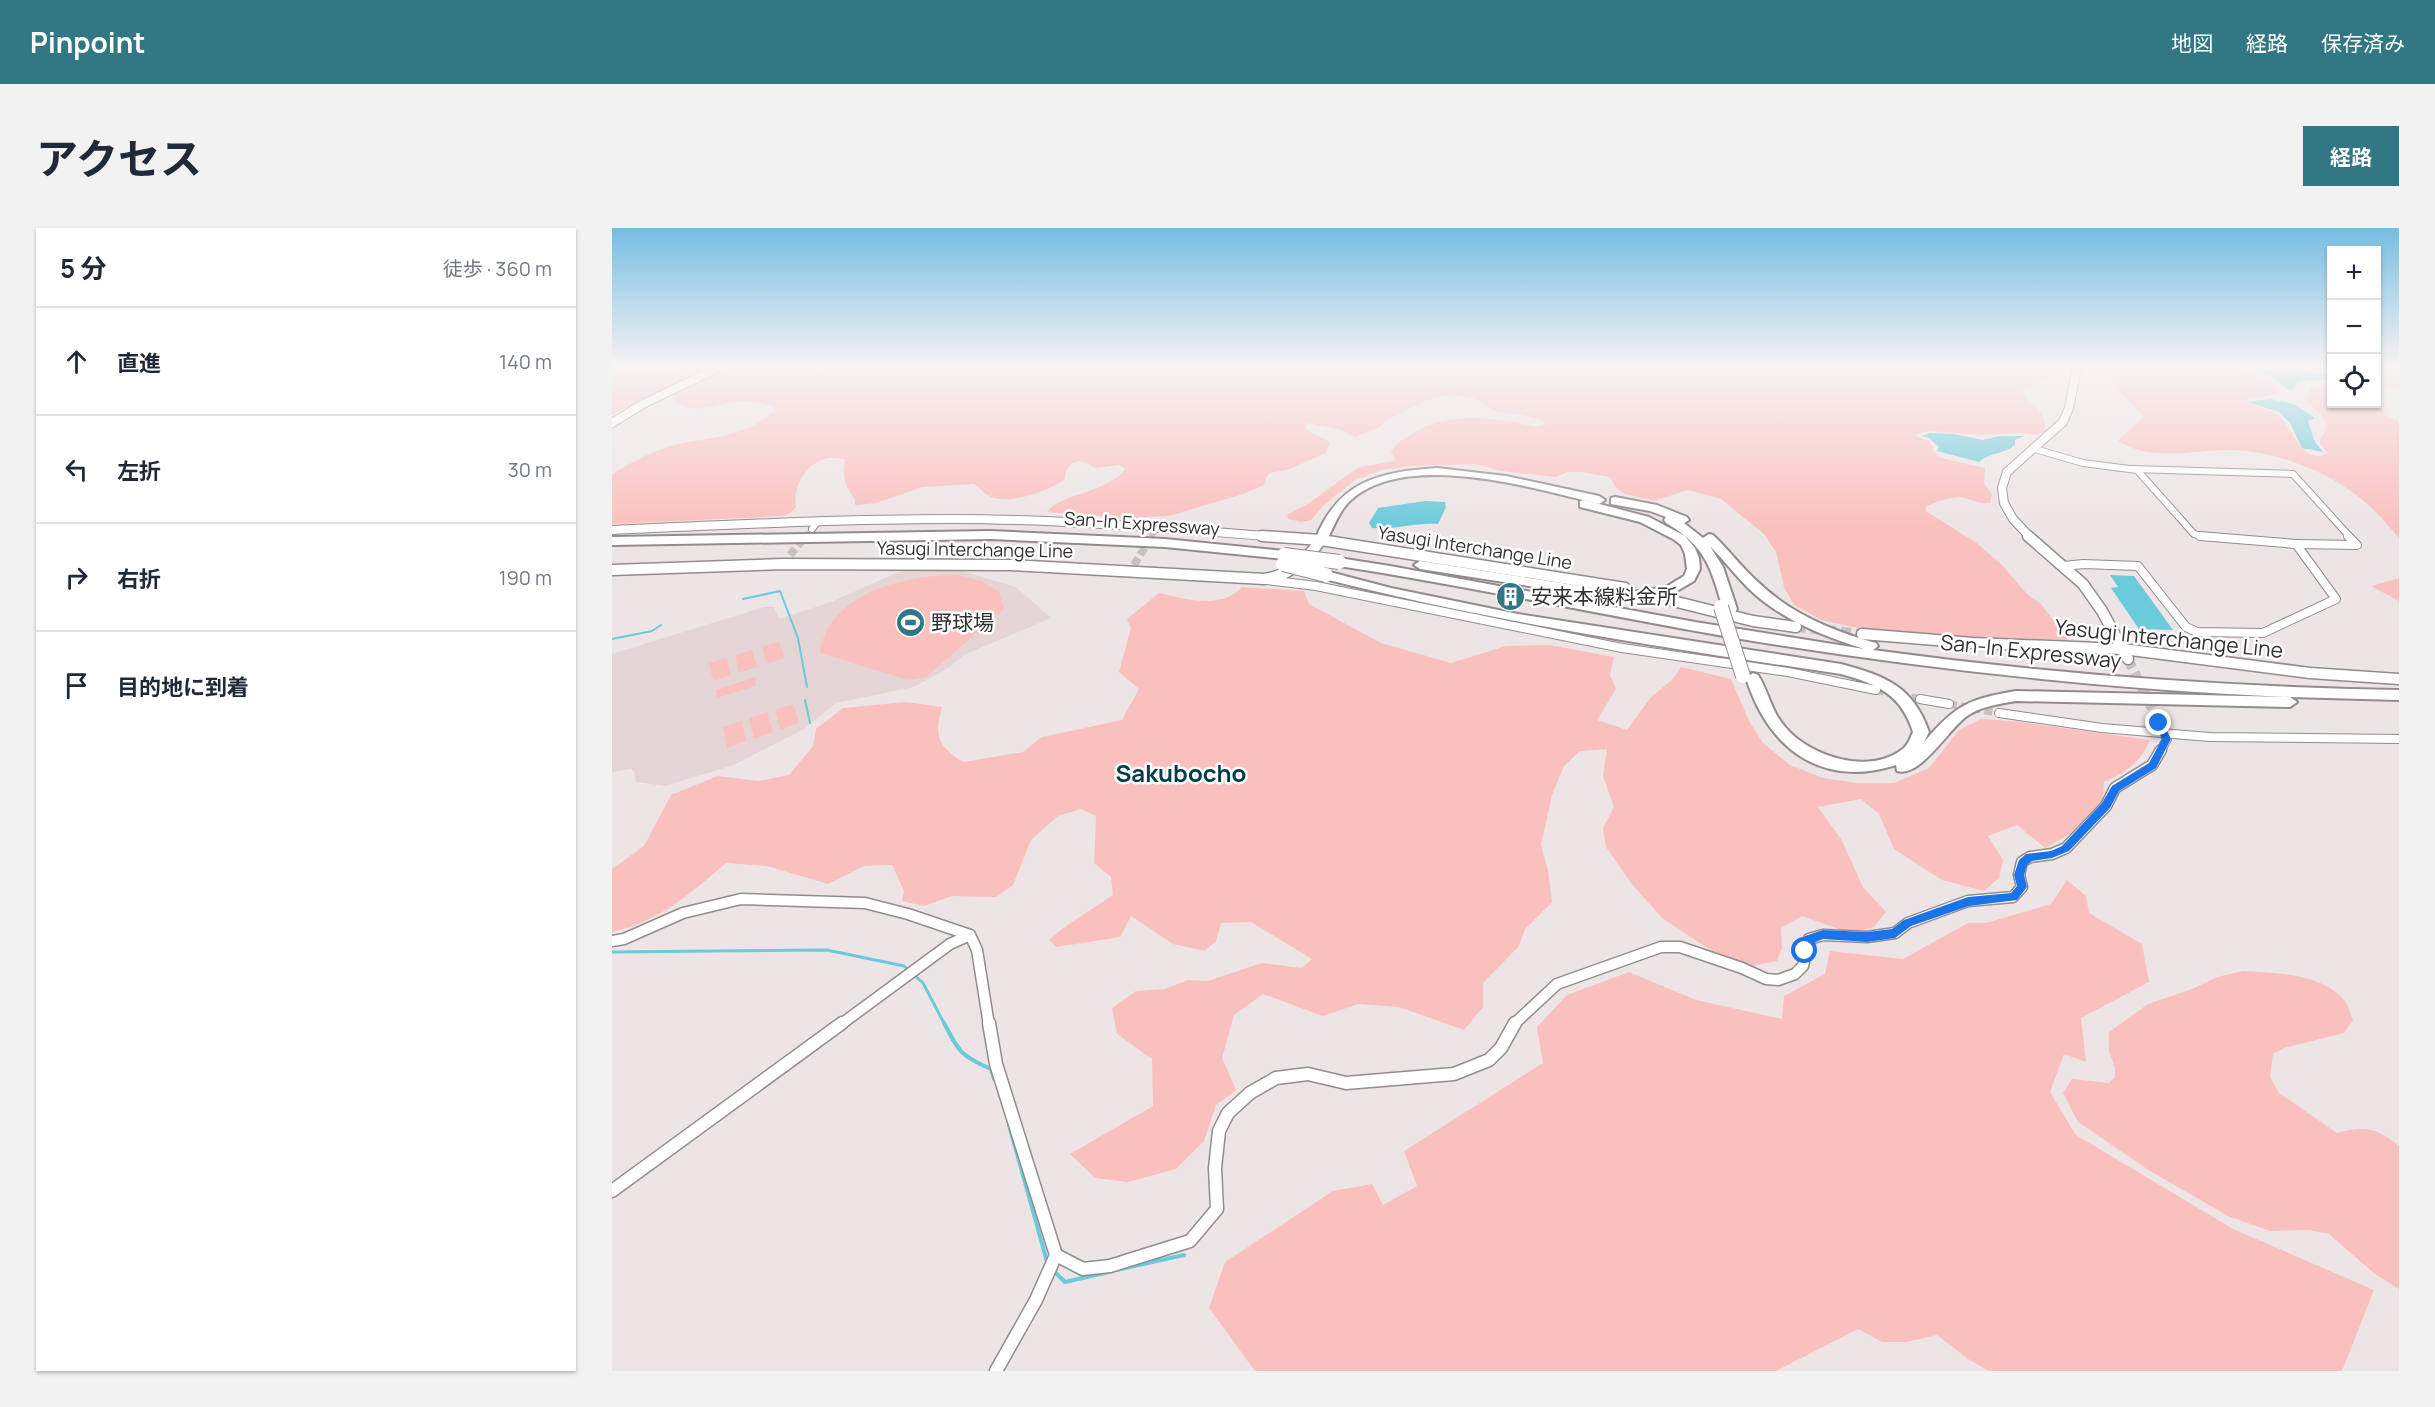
<!DOCTYPE html>
<html lang="ja">
<head>
<meta charset="utf-8">
<style>
	body { margin:0; font-family:Manrope,"Noto Sans JP",sans-serif; background:#f2f2f3; color:#1f2937 }
	.controls { position:absolute; right:18px; top:18px; display:grid; overflow:hidden; border-radius:0px; box-shadow:0 2px 4px #0004 }
	.controls button { width:54px; height:54px; display:grid; place-items:center; padding:0; border:0; border-bottom:2px solid #e0e1e3; background:#fff; color:#1f2937; font:30px sans-serif }
	.stop { position:absolute; width:18px; height:18px; margin:-14px; border:4px solid #1a73e8; border-radius:50%; background:#fff }
	.stop.end { background:#1a73e8; border-color:#fff; box-shadow:0 2px 6px #0008 }
	.list { margin:0; padding:0; list-style:none }
	h2 { display:flex; justify-content:space-between; align-items:center; height:78px; margin:0; padding:0 24px; font-size:26px }
	h2 small { font-size:20px; font-weight:400; color:#747a83 }
	.list li { display:grid; grid-template-columns:39px 1fr auto; gap:18px; align-items:center; box-sizing:border-box; height:108px; padding:0 24px; border-top:2px solid #e0e1e3 }
	.list b { display:block; font-size:22px; white-space:nowrap }
	.list em { font-size:20px; font-style:normal; color:#747a83 }
	.icon { flex:none; width:33px; height:33px; fill:none; stroke:currentColor; stroke-width:2; stroke-linecap:round; stroke-linejoin:round }
	.map { position:relative; flex:none; width:1787px; height:1143px; overflow:hidden; border-radius:0px }
	header { display:flex; align-items:center; gap:36px; box-sizing:border-box; height:84px; padding:0 30px; background:#317784; color:#fff }
	header strong { font-size:28px }
	nav { display:flex; gap:33px; margin-inline-start:auto; font-size:21px }
	.intro { display:flex; align-items:center; justify-content:space-between; box-sizing:border-box; height:144px; padding:0 36px }
	h1 { margin:0; font-size:42px }
	.button { padding:15px 27px; border-radius:0px; background:#317784; color:#fff; font-size:21px; font-weight:700 }
	main { display:flex; gap:36px; padding:0 36px }
	aside { flex:1; background:#fff; border-radius:0px; box-shadow:0 2px 4px #0004 }
	.map>svg:first-child { display:block }
	.built { fill:#e5d6d5 }
	.green { fill:#fac0be }
	.water { fill:#6bcadb }
	.lines { fill:none; stroke-linecap:round; stroke-linejoin:round }
	.stream-far2 { stroke:#6bcadb; stroke-width:2 }
	.stream-far1 { stroke:#6bcadb; stroke-width:3 }
	.stream { stroke:#6bcadb; stroke-width:4 }
	.street-tunnel-far1 { stroke:#c8c1c1; stroke-width:6; stroke-dasharray:6 3; stroke-linecap:butt }
	.street-tunnel { stroke:#c8c1c1; stroke-width:8; stroke-dasharray:8 4; stroke-linecap:butt }
	.secondary-tunnel { stroke:#c8c1c1; stroke-width:10; stroke-dasharray:10 5; stroke-linecap:butt }
	.street-far3-casing { stroke:#938c8c; stroke-width:8 }
	.street-far2-casing { stroke:#938c8c; stroke-width:10 }
	.street-far1-casing { stroke:#938c8c; stroke-width:13 }
	.street-casing { stroke:#938c8c; stroke-width:15 }
	.secondary-far1-casing { stroke:#938c8c; stroke-width:10 }
	.secondary-casing { stroke:#938c8c; stroke-width:13 }
	.highway-casing { stroke:#938c8c; stroke-width:4 }
	.street-far3 { stroke:#fff; stroke-width:6 }
	.street-far2 { stroke:#fff; stroke-width:8 }
	.street-far1 { stroke:#fff; stroke-width:10 }
	.street { stroke:#fff; stroke-width:12 }
	.secondary-far1 { stroke:#fff; stroke-width:8 }
	.secondary { stroke:#fff; stroke-width:10 }
	.highway { fill:#fff; fill-rule:evenodd }
	.highway-bridge-casing { stroke:#938c8c; stroke-width:16; stroke-linecap:butt }
	.highway-bridge { stroke:#fff; stroke-width:14 }
	.wall { fill:#96908f }
	.shaded-wall { fill:#7a7574 }
	.building { fill:#aea7a6; stroke:#7a7574; stroke-width:1.5 }
	.route { fill:#1a73e8 }
	.labels { text-anchor:middle; dominant-baseline:central; stroke-width:5; stroke-linejoin:round; paint-order:stroke }
	.far-street-label { font-size:18px; fill:#333030; stroke:#fff }
	.poi-label { font-size:21px; fill:#333030; stroke:#fff; text-anchor:start }
	.street-label { font-size:21px; fill:#333030; stroke:#fff }
	.quarter-label { font-size:24px; font-weight:bold; fill:#003f49; stroke:#fff }
</style>
</head>
<body>
<header>
<strong>Pinpoint</strong>
<nav><a>地図</a><a>経路</a><a>保存済み</a></nav>
</header>
<div class="intro"><h1>アクセス</h1><a class="button">経路</a></div>
<main>
<aside>
<h2>5 分<small>徒歩 · 360 m</small></h2>
<ul class="list">
<li><svg class="icon" aria-label="ahead" viewBox="0 0 24 24"><path d="M12 20V5M6 11l6-6 6 6"/></svg><div><b>直進</b></div><em>140 m</em></li>
<li><svg class="icon" aria-label="left" viewBox="0 0 24 24"><path d="M17 20v-9H6M10 6l-5 5 5 5"/></svg><div><b>左折</b></div><em>30 m</em></li>
<li><svg class="icon" aria-label="right" viewBox="0 0 24 24"><path d="M7 20v-9h11M14 6l5 5-5 5"/></svg><div><b>右折</b></div><em>190 m</em></li>
<li><svg class="icon" aria-label="arrive" viewBox="0 0 24 24"><path d="M6 21V4h12l-3 4 3 4H6"/></svg><div><b>目的地に到着</b></div></li>
</ul>
</aside>
<div class="map">
<svg width="1787" height="1143" viewBox="0 0 1787 1143">
	<rect width="100%" height="100%" fill="#ede5e5"/>
	<polygon class="built" points="293,341 343,341 404,359 439,390 352,427 338,439 302,459 224,475 192,501 122,537 53,558 24,554 22,543 19,541 0,544 0,426 152,379 162,379 167,391 219,374"/>
	<g class="green">
		<polygon points="70,139 91,139 71,152 0,187 0,140 55,145"/>
		<path d="M118,139H200L202,141L221,139H1442L1446,143L1441,149L1411,162C1415,180 1436,179 1433,204L1422,207L1409,205L1373,207L1318,203L1304,206V208L1318,214L1321,219V223L1329,230L1373,240L1372,255L1380,266L1378,275C1367,276 1363,273 1353,270C1341,267 1326,274 1314,278V283L1366,316L1391,338L1415,366L1429,376L1441,392L1453,402L1457,409L1454,412L1358,409L1283,404L1240,399L1210,392L1182,377L1172,359L1164,324L1152,306L1109,271L1076,262L1042,273L1014,266L1005,261L998,249L969,244H956L943,249L890,243L863,236L798,238L770,242L743,252L712,277L699,292L689,294L677,291L675,287L697,275L747,239L782,233L783,230L779,224C783,215 792,211 800,206C838,182 883,190 925,199L933,196C924,187 902,186 889,184C873,181 871,173 860,170C828,160 802,179 773,193L768,199L743,209L726,201L696,195L693,199C700,209 710,207 718,215L713,225L678,241L658,245L654,249L652,257L631,266L557,288L512,290L435,284C449,265 498,264 513,241L508,237L482,240C469,228 454,232 453,251C437,263 396,278 377,268C372,265 368,260 362,256L311,259L264,275L243,277V271C233,260 230,246 233,232C205,221 179,252 184,279L178,285L171,288L0,296V246C19,235 38,224 59,218C98,208 129,212 162,183V179C151,176 140,172 129,173C105,175 81,190 61,171L62,165Z"/>
		<path d="M1496,139H1626L1653,150L1664,158L1667,166L1635,171L1634,174C1643,180 1656,180 1665,186C1681,198 1689,239 1716,225L1708,216C1708,209 1711,208 1713,202C1717,191 1702,181 1695,174L1699,159L1719,156L1720,176H1764L1765,172C1770,175 1771,180 1771,186L1787,193V310C1779,301 1771,291 1763,283C1726,247 1669,223 1618,222C1581,222 1539,234 1506,213L1531,189C1521,175 1508,166 1499,152L1500,145Z"/>
		<polygon points="1765,139 1787,139 1787,161 1765,157"/>
		<path d="M347,347L369,353L387,364L392,381L314,449L296,452L208,425C215,365 296,346 347,347Z"/>
		<polygon points="1787,350 1787,373 1759,358"/>
		<path d="M630,359L692,363L697,376L769,415L839,435L894,418L937,417L1002,429L998,447L1004,461L985,492L1015,502L1039,469L1060,452L1069,439L1119,451L1137,493L1151,515L1178,537L1211,550L1245,555H1282L1317,540L1347,502L1369,491L1401,493L1538,512C1529,534 1513,545 1492,554L1491,572L1458,606L1433,620L1405,597L1376,608L1391,632L1387,650L1372,663L1330,652L1282,621L1267,586L1249,571L1206,579L1229,611L1251,659L1274,684L1262,699L1238,705L1190,688L1169,700L1170,720L1165,733L1140,738L1103,725L1050,690L1019,655L994,619L991,600L1002,579L991,548L995,521L968,523L952,538L940,567L929,617L936,642L940,674L913,701L907,718L871,755V779L852,802L787,779L746,776L711,788L651,766L622,787L610,830L624,862L604,877L592,913L564,941L516,954L483,950L458,926L541,878L540,831L505,806L500,780L524,763L553,761L576,752L596,753L650,735L690,740L700,731L639,694L609,695L604,713L593,723L561,716L519,688L508,709L445,719L437,712L454,698L501,667L499,649L482,635L484,588L469,581L446,588L419,612L401,657L384,669L340,668L312,678L290,673L292,663L280,637L252,638L216,656L155,638L114,635C78,666 48,693 0,704V641L32,618L59,567L106,548L147,553L177,547L201,518L204,501L231,480L294,474L330,479C322,507 325,518 351,534L411,524L430,509L510,492L527,461L507,444L519,400L515,391L547,365C574,371 609,382 630,359Z"/>
		<polygon points="167,413 172,430 155,436 150,419"/>
		<polygon points="140,422 145,439 127,445 123,427"/>
		<polygon points="115,430 119,447 101,453 97,435"/>
		<polygon points="143,449 144,458 105,470 104,462"/>
		<polygon points="181,476 187,495 168,502 163,482"/>
		<polygon points="155,484 161,504 142,511 137,490"/>
		<polygon points="130,493 134,513 115,520 111,499"/>
		<polygon points="1455,652 1474,668 1477,685 1530,716 1537,754 1469,790 1474,834 1452,826 1438,864 1464,907 1621,1001 1762,1062 1730,1143 1377,1143 1356,1131 1325,1107 1294,1114 1270,1114 1246,1101 1164,1143 643,1143 597,1080 613,1034 721,963 760,956 771,977 805,958 792,923 931,835 925,799 955,767 1017,744 1084,772 1170,791 1172,768 1213,746 1218,723 1291,731 1356,695 1374,695 1439,676"/>
		<path d="M1631,743C1662,745 1708,745 1731,771C1736,776 1738,785 1741,792L1732,805L1672,820L1661,826L1658,849L1667,865L1725,905C1752,898 1765,899 1787,918V1061L1763,1046L1717,1006L1697,1002L1658,1003L1616,988L1538,943L1466,894L1451,865L1460,851L1497,855L1503,849V840L1497,823V804L1536,776L1580,761L1605,749Z"/>
	</g>
	<g class="water">
		<polygon points="1636,139 1670,139 1698,145 1719,146 1719,152 1686,153 1681,161 1675,161 1658,148"/>
		<polygon points="1659,171 1682,176 1703,190 1696,193 1703,214 1711,224 1690,220 1678,195 1667,184 1635,174"/>
		<path d="M1319,205L1342,206L1371,212L1388,208H1412L1403,212V217C1392,226 1378,224 1367,234L1325,223L1327,219L1317,210L1309,208Z"/>
		<path d="M813,273L833,274L834,279L826,296C803,294 783,302 760,300L757,295L766,280Z"/>
		<polygon points="1498,347 1522,348 1561,402 1527,401 1499,360 1506,359"/>
	</g>
	<g class="lines">
		<g class="stream-far2">
			<polyline points="131,371 168,363 186,410 195,459"/>
			<polyline points="0,411 40,403 49,397"/>
			<polyline points="193,472 198,495"/>
		</g>
		<polyline class="stream-far1" points="0,724 215,722 292,738 311,755 333,797"/>
		<g class="stream">
			<path d="M332,795C347,824 349,828 379,841L382,851"/>
			<polyline points="397,897 436,1037"/>
			<polyline points="441,1042 453,1054 497,1044"/>
			<polyline points="504,1042 572,1027"/>
		</g>
		<g class="street-tunnel-far1">
			<polyline points="193,309 200,301"/>
			<polyline points="539,309 542,304"/>
		</g>
		<g class="street-tunnel">
			<polyline points="178,327 194,308"/>
			<polyline points="522,337 540,308"/>
			<polyline points="1264,462 1308,471"/>
			<polyline points="1337,476 1387,485"/>
		</g>
		<g class="secondary-tunnel">
			<polyline points="1013,360 1061,373"/>
			<polyline points="1184,399 1250,406"/>
			<polyline points="1516,431 1547,495"/>
		</g>
		<defs>
			<g id="street-far3">
				<polyline points="1423,221 1471,235 1525,242 1582,306 1593,309"/>
				<polyline points="1521,241 1681,246 1738,309"/>
				<polyline points="200,301 206,293"/>
			</g>
			<g id="street-far2">
				<polyline points="1684,316 1745,317 1736,308"/>
				<polyline points="1452,338 1471,336 1526,338 1574,399 1585,404 1651,405 1724,371 1684,316 1588,308"/>
				<polyline points="655,352 704,358 1010,420 1176,444 1264,462"/>
				<polyline points="1308,471 1337,476"/>
				<polyline points="1387,485 1490,500 1597,509 1787,511"/>
				<polyline points="1548,524 1555,511 1552,505"/>
			</g>
			<g id="street-far1">
				<polyline points="0,713 12,711 71,685 129,671 253,675 296,686 358,707 365,722 377,797"/>
				<polyline points="228,797 338,716 358,707"/>
				<polyline points="901,797 945,756 1049,719 1068,719 1130,740 1154,751 1166,752 1183,746 1191,738 1197,711 1211,707 1255,709 1283,705 1296,695 1356,673 1401,669 1410,659 1407,647 1410,634 1418,629 1440,626 1454,620 1494,578 1503,560 1540,537 1549,522"/>
			</g>
			<g id="street">
				<polyline points="377,795 384,836 444,1027 424,1072 384,1143"/>
				<polyline points="0,963 230,795"/>
				<polyline points="444,1027 471,1041 498,1038 578,1013 605,981 603,940 607,903 616,885 638,865 664,850 696,846 734,855 842,846 877,832 889,820 903,795"/>
			</g>
			<g id="secondary-far1">
				<polyline points="0,195 31,176 108,139"/>
				<path d="M0,302C113,297 226,291 340,291C450,291 560,301 670,309"/>
				<polyline points="1418,309 1401,291 1392,275 1390,260 1395,244 1451,194 1457,180 1465,139"/>
			</g>
			<g id="secondary">
				<polyline points="650,308 709,312 1013,360"/>
				<polyline points="1416,308 1471,356 1490,383 1516,431"/>
				<path d="M0,342L171,336L399,337L652,351C679,347 693,333 709,312"/>
				<polyline points="1061,373 1141,393 1184,399"/>
				<polyline points="1250,406 1361,415 1511,421 1698,445 1787,451"/>
				<polyline points="1547,495 1552,505"/>
			</g>
			<g id="highway">
				<path d="M825,240L894,248L987,268L993,272L987,276C922,260 795,222 739,272C726,284 722,300 713,315H705L703,312C726,253 767,244 825,240Z"/>
				<path d="M1003,269L1045,277L1075,289L1077,292L1072,295L1091,310L1097,306L1101,307C1117,322 1130,340 1146,354C1179,386 1221,403 1264,415L1266,418L1261,422C1436,446 1611,459 1787,462V472L1678,469L1685,474L1678,479L1404,473C1387,476 1370,478 1355,488C1337,500 1309,550 1285,543L1284,537C1209,561 1156,520 1134,450L1141,445L1146,447C1157,464 1159,484 1174,500C1199,529 1259,548 1292,520C1296,516 1299,509 1301,504C1289,466 1265,456 1229,446C1054,420 880,394 709,350L708,347L714,343L779,360L906,386L1229,436C1273,448 1301,458 1317,504L1312,514C1344,477 1356,471 1404,463L1677,469C1495,461 1315,441 1135,412C999,389 864,359 727,338L721,334L727,330L778,338L1083,394L1252,421C1210,408 1168,391 1136,360C1123,347 1111,331 1098,318L1111,339L1125,381L1123,384H1113C1108,374 1106,362 1102,352C1093,324 1078,309 1054,295L1052,292L1054,289L1038,283L999,276V270Z"/>
				<polygon points="972,272 1037,289 1073,308 1083,320 1087,330 1088,341 1082,353 1063,364 1013,373 808,341 802,337 808,333 1013,365 1054,359 1072,348 1075,341 1073,326 1069,317 1061,311 1028,294 968,279 968,273"/>
				<polygon points="379,303 553,311 672,323 678,327 672,331 553,319 379,311 0,317 0,309"/>
			</g>
		</defs>
		<use href="#street-far3" class="street-far3-casing"/>
		<use href="#street-far2" class="street-far2-casing"/>
		<use href="#street-far1" class="street-far1-casing"/>
		<use href="#street" class="street-casing"/>
		<use href="#secondary-far1" class="secondary-far1-casing"/>
		<use href="#secondary" class="secondary-casing"/>
		<use href="#highway" class="highway-casing"/>
		<use href="#street-far3" class="street-far3"/>
		<use href="#street-far2" class="street-far2"/>
		<use href="#street-far1" class="street-far1"/>
		<use href="#street" class="street"/>
		<use href="#secondary-far1" class="secondary-far1"/>
		<use href="#secondary" class="secondary"/>
		<use href="#highway" class="highway"/>
		<defs>
			<g id="highway-bridge">
				<polyline points="672,327 727,334"/>
				<polyline points="671,336 714,347"/>
				<polyline points="1109,379 1131,448"/>
			</g>
		</defs>
		<use href="#highway-bridge" class="highway-bridge-casing"/>
		<use href="#highway-bridge" class="highway-bridge"/>
	</g>
	<polygon class="wall" points="905,366 905,372 901,379 885,376 885,370"/>
	<polygon class="shaded-wall" points="905,366 905,372 901,379 901,373"/>
	<polygon class="building" points="889,363 905,366 901,373 885,370"/>
	<linearGradient id="sky" x2="0" y2="1"><stop stop-color="#76bde3"/><stop offset="0.46" stop-color="#f7f3f3"/><stop offset="1" stop-color="#f7f3f3" stop-opacity="0"/></linearGradient>
	<rect width="1787" height="299" fill="url(#sky)"/>
	<polygon class="route" points="1547,492 1550,493 1559,511 1544,540 1507,563 1498,580 1457,623 1440,630 1420,633 1415,637 1412,647 1415,659 1405,672 1357,678 1299,698 1283,710 1255,714 1211,711 1201,715 1197,726 1189,726 1187,723 1193,708 1211,702 1255,704 1280,701 1292,692 1356,669 1399,665 1405,658 1402,647 1407,632 1414,626 1439,623 1450,618 1490,575 1500,558 1537,535 1550,511 1542,495"/>
	<defs>
		<symbol id="building-disc" viewBox="-11 -11 22 22"><circle r="9.5" fill="#317784" stroke="#fff"/><path d="M-4-6H4V6H1V3H-1V6H-4ZM-2.5-4.3h1.7v1.8h-1.7ZM.8-4.3h1.7v1.8H.8ZM-2.5-1h1.7V.8h-1.7ZM.8-1h1.7V.8H.8Z" fill="#fff"/></symbol>
		<symbol id="stadium-disc" viewBox="-11 -11 22 22"><circle r="9.5" fill="#317784" stroke="#fff"/><path d="M0-5a6.5 5 0 1 0 0 10a6.5 5 0 1 0 0-10ZM-3.5-1.8h7v3.6h-7Z" fill="#fff"/></symbol>
	</defs>
	<g fill-rule="evenodd">
		<use href="#building-disc" x="882" y="352" width="33" height="33"/>
		<use href="#stadium-disc" x="282" y="378" width="33" height="33"/>
	</g>
	<g class="labels">
		<g class="far-street-label">
			<text transform="translate(530 295) rotate(4)">San-In Expressway</text>
			<text transform="translate(863 319) rotate(9)">Yasugi Interchange Line</text>
			<text transform="translate(363 321) rotate(1)">Yasugi Interchange Line</text>
		</g>
		<g class="poi-label">
			<text x="919" y="368">安来本線料金所</text>
			<text x="319" y="394">野球場</text>
		</g>
		<g class="street-label">
			<text transform="translate(1557 410) rotate(6)">Yasugi Interchange Line</text>
			<text transform="translate(1419 423) rotate(6)">San-In Expressway</text>
		</g>
		<g class="quarter-label">
			<text x="569" y="544">Sakubocho</text>
		</g>
	</g>
</svg>
<div class="controls">
<button>+</button>
<button>−</button>
<button><svg class="icon" aria-label="locate" viewBox="0 0 24 24"><circle cx="12" cy="12" r="6"/><path d="M12 2v4M12 18v4M2 12h4M18 12h4"/></svg></button>
</div>
<div class="stop" style="left:1193px;top:723px"></div>
<div class="stop end" style="left:1547px;top:495px"></div>
</div>
</main>
</body>
</html>
